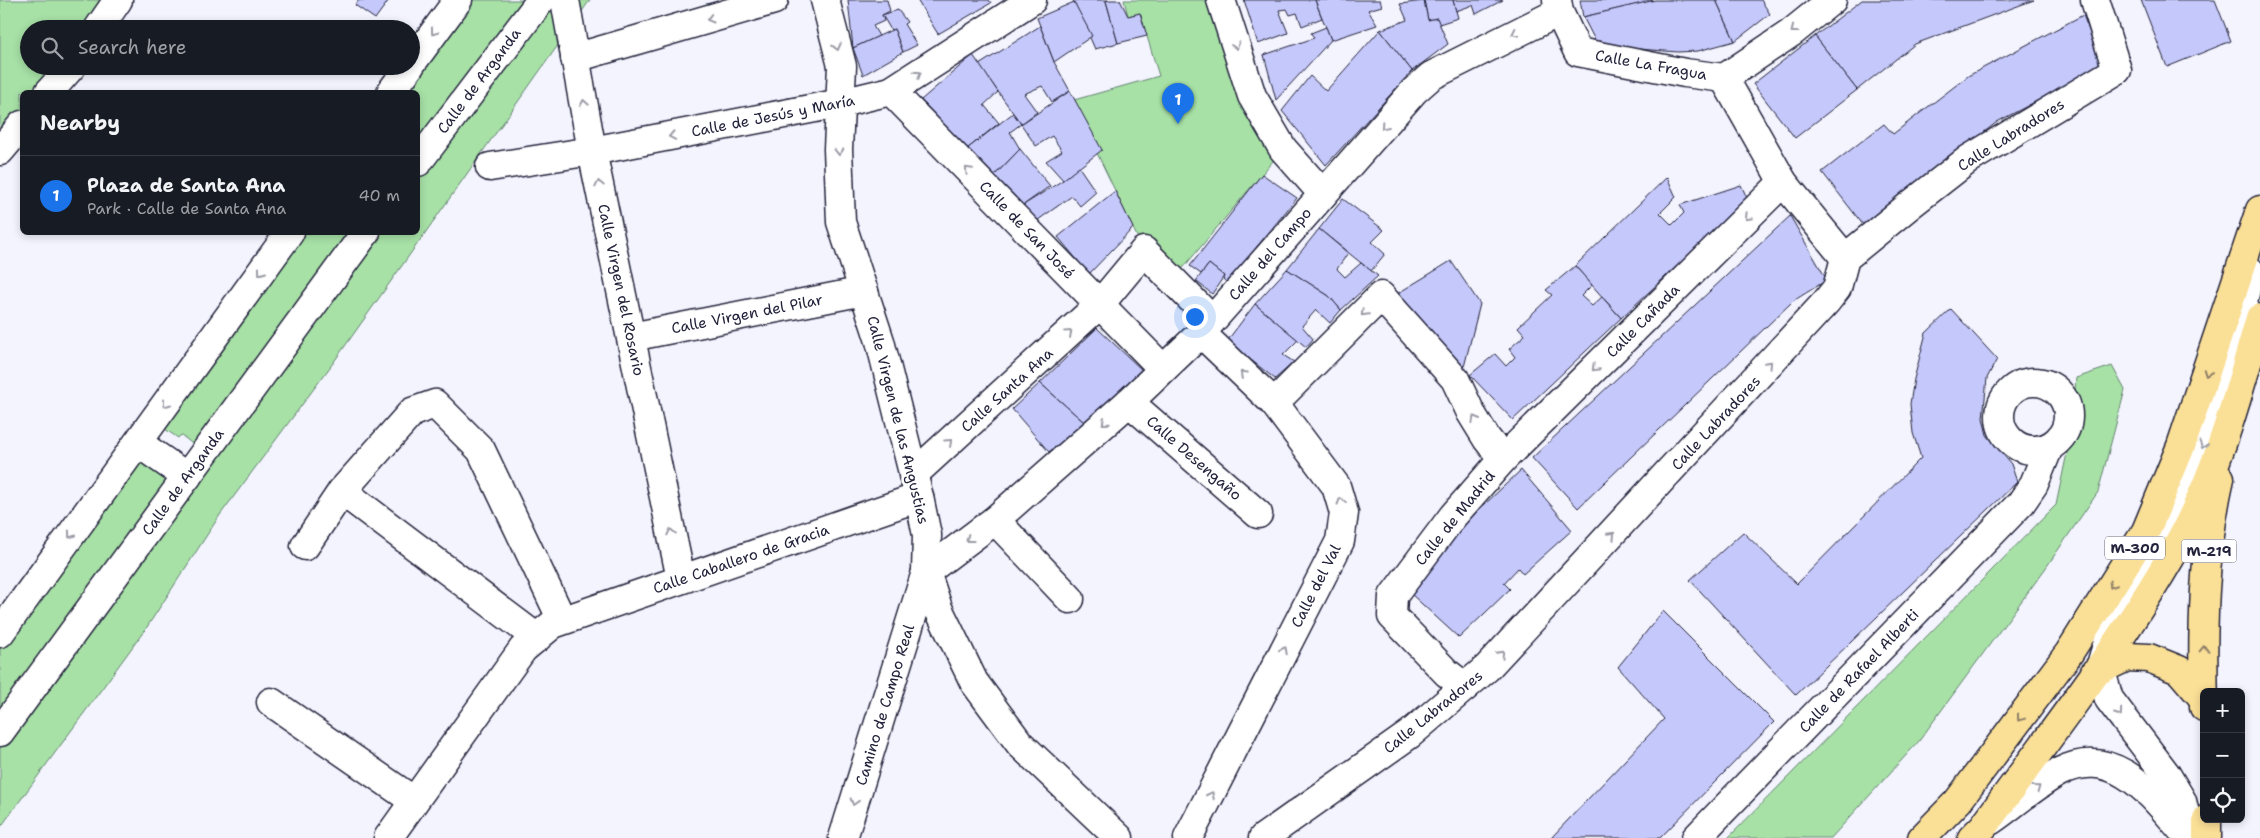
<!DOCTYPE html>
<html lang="en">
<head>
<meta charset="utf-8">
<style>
	body { margin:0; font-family:"Shantell Sans",sans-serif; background:#20242c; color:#f1f3f6 }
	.controls { position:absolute; right:15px; bottom:15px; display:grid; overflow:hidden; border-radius:8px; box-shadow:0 2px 8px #0003 }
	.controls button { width:45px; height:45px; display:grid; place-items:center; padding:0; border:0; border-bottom:1px solid #363941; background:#171b24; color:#f1f3f6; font:25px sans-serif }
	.you { position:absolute; left:1194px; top:316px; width:18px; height:18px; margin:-12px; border:4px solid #fff; border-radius:50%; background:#1a73e8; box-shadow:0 0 0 8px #1a73e833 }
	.badge { display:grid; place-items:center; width:32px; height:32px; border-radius:50%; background:#1a73e8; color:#fff; font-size:16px; font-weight:700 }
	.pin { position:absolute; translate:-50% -41px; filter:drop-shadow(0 1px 2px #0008) }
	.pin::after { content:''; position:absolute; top:26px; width:18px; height:15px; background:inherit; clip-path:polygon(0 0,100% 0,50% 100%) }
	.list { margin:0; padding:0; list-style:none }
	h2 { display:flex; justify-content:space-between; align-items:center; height:65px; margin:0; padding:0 20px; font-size:21px }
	h2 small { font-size:16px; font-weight:400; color:#9ea1a6 }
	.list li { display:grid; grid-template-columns:32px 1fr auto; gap:15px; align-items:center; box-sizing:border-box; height:80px; padding:0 20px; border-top:1px solid #363941 }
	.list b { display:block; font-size:19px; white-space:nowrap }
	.list p { margin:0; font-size:16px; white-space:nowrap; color:#9ea1a6 }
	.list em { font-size:16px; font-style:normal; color:#9ea1a6 }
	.icon { flex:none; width:28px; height:28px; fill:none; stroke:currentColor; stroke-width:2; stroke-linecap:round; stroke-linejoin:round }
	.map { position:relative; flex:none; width:2260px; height:838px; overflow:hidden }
	.search { position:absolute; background:#171b24; box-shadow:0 2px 8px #0003; left:20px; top:20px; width:400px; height:55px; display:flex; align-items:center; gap:12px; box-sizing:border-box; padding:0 18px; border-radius:28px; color:#9ea1a6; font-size:19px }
	.panel { position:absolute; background:#171b24; box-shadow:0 2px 8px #0003; left:20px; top:90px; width:400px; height:145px; border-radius:8px }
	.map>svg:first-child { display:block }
	.green { fill:#a7e1a6; stroke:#648270 }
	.building { fill:#c5c8fa; stroke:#22223b }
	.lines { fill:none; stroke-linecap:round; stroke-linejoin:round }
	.minor-casing { stroke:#22223b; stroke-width:31 }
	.tertiary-casing { stroke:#22223b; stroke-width:31 }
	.primary-casing { stroke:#22223b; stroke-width:31 }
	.minor { stroke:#fff; stroke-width:28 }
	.tertiary { stroke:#fff; stroke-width:28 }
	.primary { stroke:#fadf96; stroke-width:28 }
	.oneway { stroke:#9c9ca7 }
	.oneway2 { stroke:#8e8068 }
	.labels { text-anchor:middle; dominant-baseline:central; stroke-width:5; stroke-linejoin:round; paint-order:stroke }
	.shield { fill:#fff; stroke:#646476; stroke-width:1 }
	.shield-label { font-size:14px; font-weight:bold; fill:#22223b }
	.street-label { font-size:15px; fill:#22223b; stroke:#fff }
</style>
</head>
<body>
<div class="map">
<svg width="2260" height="838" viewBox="0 0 2260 838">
	<rect width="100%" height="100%" fill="#f3f4fe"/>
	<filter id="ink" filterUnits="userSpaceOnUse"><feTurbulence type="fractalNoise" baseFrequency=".02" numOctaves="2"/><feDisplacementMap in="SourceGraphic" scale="10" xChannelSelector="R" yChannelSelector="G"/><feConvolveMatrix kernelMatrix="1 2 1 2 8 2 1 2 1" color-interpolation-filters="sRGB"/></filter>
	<g filter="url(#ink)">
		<g class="green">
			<polygon points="0,0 120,0 99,29 29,29 29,66 72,66 49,92 22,92 22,125 0,151"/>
			<polygon points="454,0 590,0 333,363 220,515 147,627 0,828 0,633 129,455 179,487 204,453 181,435 178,438 165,429 168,425 157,416 288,233 418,232 418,92 388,92"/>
			<polygon points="1124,0 1220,0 1283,149 1173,280 1144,251 1097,153 1074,100 1159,76 1140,13 1128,16"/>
			<polygon points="2112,366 2125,390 2098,492 2045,569 1919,741 1831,838 1728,838 2056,505 2071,434 2076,378"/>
		</g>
		<g class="building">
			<polygon points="359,0 389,0 375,19 355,5"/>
			<polygon points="848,0 887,0 890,11 882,15 884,21 873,26 879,36 853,48"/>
			<polygon points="917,0 989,0 991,3 938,34"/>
			<polygon points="1073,0 1109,0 1106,1 1118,43 1095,49"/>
			<polygon points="1109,0 1120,0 1128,16 1140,13 1147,36 1118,43 1106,1"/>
			<polygon points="1244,0 1315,0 1322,18 1302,26 1297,13 1290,15 1287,9 1279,10 1288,33 1258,44"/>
			<polygon points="1315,0 1380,0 1382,6 1368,10 1377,25 1331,40"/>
			<polygon points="1424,0 1453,0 1458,18 1439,24 1437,18 1428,20"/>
			<polygon points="1453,0 1503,0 1476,14 1473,5 1456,11"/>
			<polygon points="1580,0 1653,0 1653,1 1583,17"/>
			<polygon points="1655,0 1716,0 1735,41 1698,51 1678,52 1598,46 1583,17"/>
			<polygon points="1716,0 1761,0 1770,14 1735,41"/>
			<polygon points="1862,0 2034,0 1915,44 1857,90 1815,36"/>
			<polygon points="2141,0 2215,0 2231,41 2167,67"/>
			<polygon points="1424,1 1428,20 1437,18 1448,44 1412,71 1380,30 1407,20 1400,4"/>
			<polygon points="1074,2 1092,36 1054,62 1037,18"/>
			<polygon points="898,10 907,22 904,24 917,45 903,52 894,29 891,30 882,15"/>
			<polygon points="2083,15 2103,66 1997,122 1864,226 1822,172 1884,124 1893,134 1968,76"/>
			<polygon points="1040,26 1054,62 1070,91 1052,102 1042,86 1024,94 1037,112 1021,124 979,65"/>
			<polygon points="1326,27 1331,40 1276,100 1264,55 1314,38 1311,33"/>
			<polygon points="894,29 903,52 863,75 853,48"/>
			<polygon points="1380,30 1412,71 1326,165 1282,111 1310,76 1326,91"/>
			<polygon points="1815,36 1857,90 1795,138 1753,84"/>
			<polygon points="973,55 998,92 984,105 999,123 967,149 921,100"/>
			<polygon points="1070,91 1102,150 1063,180 1046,161 1062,151 1052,136 1036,146 1021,124"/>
			<polygon points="1013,113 1021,124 1010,132 1020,149 994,176 967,149"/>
			<polygon points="1020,149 1050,186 1022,206 994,176"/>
			<polygon points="1079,167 1096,192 1080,206 1072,196 1038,220 1022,206 1063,180"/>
			<polygon points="1262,174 1297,198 1227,283 1223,279 1224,276 1209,264 1201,274 1190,266"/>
			<polygon points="1667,177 1676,197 1660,213 1672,225 1684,213 1680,205 1741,185 1748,200 1621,318 1575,266"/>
			<polygon points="1115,191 1133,228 1089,274 1058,237"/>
			<polygon points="1343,199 1384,230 1372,242 1385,254 1371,271 1319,229"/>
			<polygon points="1790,216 1827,280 1793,301 1578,508 1532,458"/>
			<polygon points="1319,229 1348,253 1337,269 1345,277 1361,263 1378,276 1341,310 1329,296 1287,269"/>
			<polygon points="1451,261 1480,304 1464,367 1395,295"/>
			<polygon points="1209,264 1224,276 1212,294 1196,281"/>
			<polygon points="1575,266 1592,285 1581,296 1592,306 1602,297 1621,318 1513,420 1470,375 1495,354 1506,366 1515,357 1509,349 1525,335 1518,327 1552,295 1546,290"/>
			<polygon points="1287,269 1329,296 1341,310 1330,323 1316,310 1302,326 1313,339 1306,347 1255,304"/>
			<polygon points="1255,304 1298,340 1283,355 1294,362 1275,379 1227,341"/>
			<polygon points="1951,309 1997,359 1987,378 1983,418 1987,435 2011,464 2017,482 1796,695 1690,580 1743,532 1797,584 1921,458 1913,433 1910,404 1914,379 1926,333"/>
			<polygon points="1097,328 1142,370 1085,423 1040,383"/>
			<polygon points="1040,383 1085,423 1049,452 1012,409"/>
			<polygon points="1521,470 1572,530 1523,574 1518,568 1504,583 1510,589 1459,638 1410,593 1467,521"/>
			<polygon points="1663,611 1774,722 1660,838 1551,838 1664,719 1618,667"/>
		</g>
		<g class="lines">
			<defs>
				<g id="minor">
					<polyline points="565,0 592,151 681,579"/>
					<polyline points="825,0 842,66 838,149 841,222 880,341 919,497 927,535 926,572 938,608 974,682 1020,744 1119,838"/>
					<polyline points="1221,0 1252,96 1283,149 1323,194"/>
					<polyline points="1557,0 1559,12 1578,52 1685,73 1724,78 1791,33 1832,0"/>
					<polyline points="98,29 118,0"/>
					<polyline points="575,58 774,0"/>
					<polyline points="411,64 458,0"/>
					<polyline points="1724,78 1783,182 1845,258"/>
					<polyline points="891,91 1162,368"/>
					<polyline points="49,92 72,66"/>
					<polyline points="391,92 410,66"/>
					<polyline points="0,151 22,125"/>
					<polyline points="418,162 541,0"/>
					<polyline points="490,167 592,151 841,103 891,91 1032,0"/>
					<polyline points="631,337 864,291"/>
					<circle cx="2034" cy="416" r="34"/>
					<polyline points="1129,402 1258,514"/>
					<polyline points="1274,403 1381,296 1455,379 1471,413 1487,439 1503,459"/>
					<polyline points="138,443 187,477"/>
					<polyline points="913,475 1100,304 1144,251 1212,320"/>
					<polyline points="342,491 537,638"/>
					<polyline points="995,520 1070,599"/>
					<polyline points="305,546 342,491 412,412 435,404 481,450 562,620"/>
					<polyline points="926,572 995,520 1129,402 1201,333 1414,91 1431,76 1559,12"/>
					<polyline points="0,633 290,232"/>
					<polyline points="1465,687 1447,673 1392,616 1393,596 1453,516 1503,459 1783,182"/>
					<polyline points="271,702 414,801"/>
					<polyline points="0,732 366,232"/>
					<polyline points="388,838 523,649 553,624 919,497"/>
					<polyline points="843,838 926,572"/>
					<polyline points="1188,838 1340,541 1344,513 1336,486 1274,403 1201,333"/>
					<polyline points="1263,838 1410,734 1487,668 1826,302 1837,288 1845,258 1910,205 1969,159 2117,70 2095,0"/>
					<polyline points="1696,838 2021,503 2034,484 2049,447"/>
				</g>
				<g id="tertiary">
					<path d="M1990,821C2012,806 2035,785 2059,772C2117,742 2155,800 2189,838"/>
					<polyline points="2191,838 2182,801 2166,774 2109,699 2100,668 2116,616 2162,538 2198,458 2230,360 2250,271"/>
				</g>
				<g id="primary">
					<polyline points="2095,672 2127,657 2149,658 2179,670 2203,698"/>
					<path d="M2204,707C2202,631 2203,552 2220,478"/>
					<polyline points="2207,819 2207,838"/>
					<polyline points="1922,838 1958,801 2069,653 2146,531 2181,446 2260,210"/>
					<path d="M1972,838L1983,827C2050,735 2121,645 2177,546C2217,475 2238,395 2260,318"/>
				</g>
			</defs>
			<use href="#minor" class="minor-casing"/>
			<use href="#tertiary" class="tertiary-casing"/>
			<use href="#primary" class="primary-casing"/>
			<use href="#minor" class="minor"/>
			<use href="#tertiary" class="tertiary"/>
			<use href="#primary" class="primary"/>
		</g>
		<defs><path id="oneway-chevron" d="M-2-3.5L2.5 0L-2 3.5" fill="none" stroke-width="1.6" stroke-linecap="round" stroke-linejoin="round" transform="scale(1.25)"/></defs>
		<g class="oneway">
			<use href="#oneway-chevron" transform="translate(710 19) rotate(164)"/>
			<use href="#oneway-chevron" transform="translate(1794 30) rotate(142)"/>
			<use href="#oneway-chevron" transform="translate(434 32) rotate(126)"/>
			<use href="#oneway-chevron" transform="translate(1515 33) rotate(154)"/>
			<use href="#oneway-chevron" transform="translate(1236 46) rotate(72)"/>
			<use href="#oneway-chevron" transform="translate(837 47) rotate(76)"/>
			<use href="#oneway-chevron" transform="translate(918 74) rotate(-33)"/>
			<use href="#oneway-chevron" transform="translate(584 103) rotate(-100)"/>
			<use href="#oneway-chevron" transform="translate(1384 126) rotate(131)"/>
			<use href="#oneway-chevron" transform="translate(672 136) rotate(169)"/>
			<use href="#oneway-chevron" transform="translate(839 152) rotate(89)"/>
			<use href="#oneway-chevron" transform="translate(968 170) rotate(-134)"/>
			<use href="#oneway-chevron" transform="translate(599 184) rotate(-102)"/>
			<use href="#oneway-chevron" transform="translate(1748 217) rotate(135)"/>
			<use href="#oneway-chevron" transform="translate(261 272) rotate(126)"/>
			<use href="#oneway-chevron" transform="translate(1364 313) rotate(135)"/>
			<use href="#oneway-chevron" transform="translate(1069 333) rotate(-42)"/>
			<use href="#oneway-chevron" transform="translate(1769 364) rotate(-47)"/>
			<use href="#oneway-chevron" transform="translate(1595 368) rotate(135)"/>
			<use href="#oneway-chevron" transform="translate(1243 374) rotate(-137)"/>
			<use href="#oneway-chevron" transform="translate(166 404) rotate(126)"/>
			<use href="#oneway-chevron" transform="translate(1475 419) rotate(-120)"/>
			<use href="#oneway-chevron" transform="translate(1105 422) rotate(139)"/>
			<use href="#oneway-chevron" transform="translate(949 442) rotate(-42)"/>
			<use href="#oneway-chevron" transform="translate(2203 445) rotate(108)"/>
			<use href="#oneway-chevron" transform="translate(1341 501) rotate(-106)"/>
			<use href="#oneway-chevron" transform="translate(671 532) rotate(-102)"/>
			<use href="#oneway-chevron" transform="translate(71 535) rotate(126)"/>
			<use href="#oneway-chevron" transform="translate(1612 535) rotate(-47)"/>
			<use href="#oneway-chevron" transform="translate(969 539) rotate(143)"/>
			<use href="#oneway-chevron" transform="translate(1284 650) rotate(-63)"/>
			<use href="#oneway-chevron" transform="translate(1501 654) rotate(-47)"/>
			<use href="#oneway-chevron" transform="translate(2119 713) rotate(55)"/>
			<use href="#oneway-chevron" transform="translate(2037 788) rotate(-36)"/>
			<use href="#oneway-chevron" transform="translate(1211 795) rotate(-63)"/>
			<use href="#oneway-chevron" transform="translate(854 802) rotate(107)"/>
		</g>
		<g class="oneway2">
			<use href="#oneway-chevron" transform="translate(2207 373) rotate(110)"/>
			<use href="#oneway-chevron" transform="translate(2112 585) rotate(122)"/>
			<use href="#oneway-chevron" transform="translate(2204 649) rotate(-89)"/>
			<use href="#oneway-chevron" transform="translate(2020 718) rotate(127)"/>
		</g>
	</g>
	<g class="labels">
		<g class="shield">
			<rect x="2105" y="536.5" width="60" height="23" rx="4"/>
			<rect x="2181.5" y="539.5" width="55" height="23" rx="4"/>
		</g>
		<g class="shield-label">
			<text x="2135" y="548">M-300</text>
			<text x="2209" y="551">M-219</text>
		</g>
		<g class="street-label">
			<text transform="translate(1651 65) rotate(10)">Calle La Fragua</text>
			<text transform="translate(479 81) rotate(-53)">Calle de Arganda</text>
			<text transform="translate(773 116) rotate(-11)">Calle de Jesús y María</text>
			<text transform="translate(2011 135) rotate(-32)">Calle Labradores</text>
			<text transform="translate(1027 230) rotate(46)">Calle de San José</text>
			<text transform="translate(1270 254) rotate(-49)">Calle del Campo</text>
			<text transform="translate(621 290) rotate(78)">Calle Virgen del Rosario</text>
			<text transform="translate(747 314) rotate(-11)">Calle Virgen del Pilar</text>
			<text transform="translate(1643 321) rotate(-45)">Calle Cañada</text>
			<text transform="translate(1007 390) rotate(-42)">Calle Santa Ana</text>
			<text transform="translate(898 420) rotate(76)">Calle Virgen de las Angustias</text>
			<text transform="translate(1716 423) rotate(-47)">Calle Labradores</text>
			<text transform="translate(1194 458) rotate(41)">Calle Desengaño</text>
			<text transform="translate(183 482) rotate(-54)">Calle de Arganda</text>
			<text transform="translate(1455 518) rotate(-51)">Calle de Madrid</text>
			<text transform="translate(741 559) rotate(-19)">Calle Caballero de Gracia</text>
			<text transform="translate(1316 586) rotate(-63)">Calle del Val</text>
			<text transform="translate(1859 671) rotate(-46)">Calle de Rafael Alberti</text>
			<text transform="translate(885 705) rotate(-73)">Camino de Campo Real</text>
			<text transform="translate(1433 712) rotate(-39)">Calle Labradores</text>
		</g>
	</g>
</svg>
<div class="controls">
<button>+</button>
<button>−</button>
<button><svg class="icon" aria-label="locate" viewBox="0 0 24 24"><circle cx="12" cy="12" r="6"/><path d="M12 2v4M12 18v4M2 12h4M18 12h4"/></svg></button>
</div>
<div class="you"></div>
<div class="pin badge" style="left:1178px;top:124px">1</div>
<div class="search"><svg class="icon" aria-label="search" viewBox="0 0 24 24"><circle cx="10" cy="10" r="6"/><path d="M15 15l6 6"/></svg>Search here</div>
<section class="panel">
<h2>Nearby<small></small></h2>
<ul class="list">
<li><span class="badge">1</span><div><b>Plaza de Santa Ana</b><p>Park · Calle de Santa Ana</p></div><em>40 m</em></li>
</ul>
</section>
</div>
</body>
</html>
